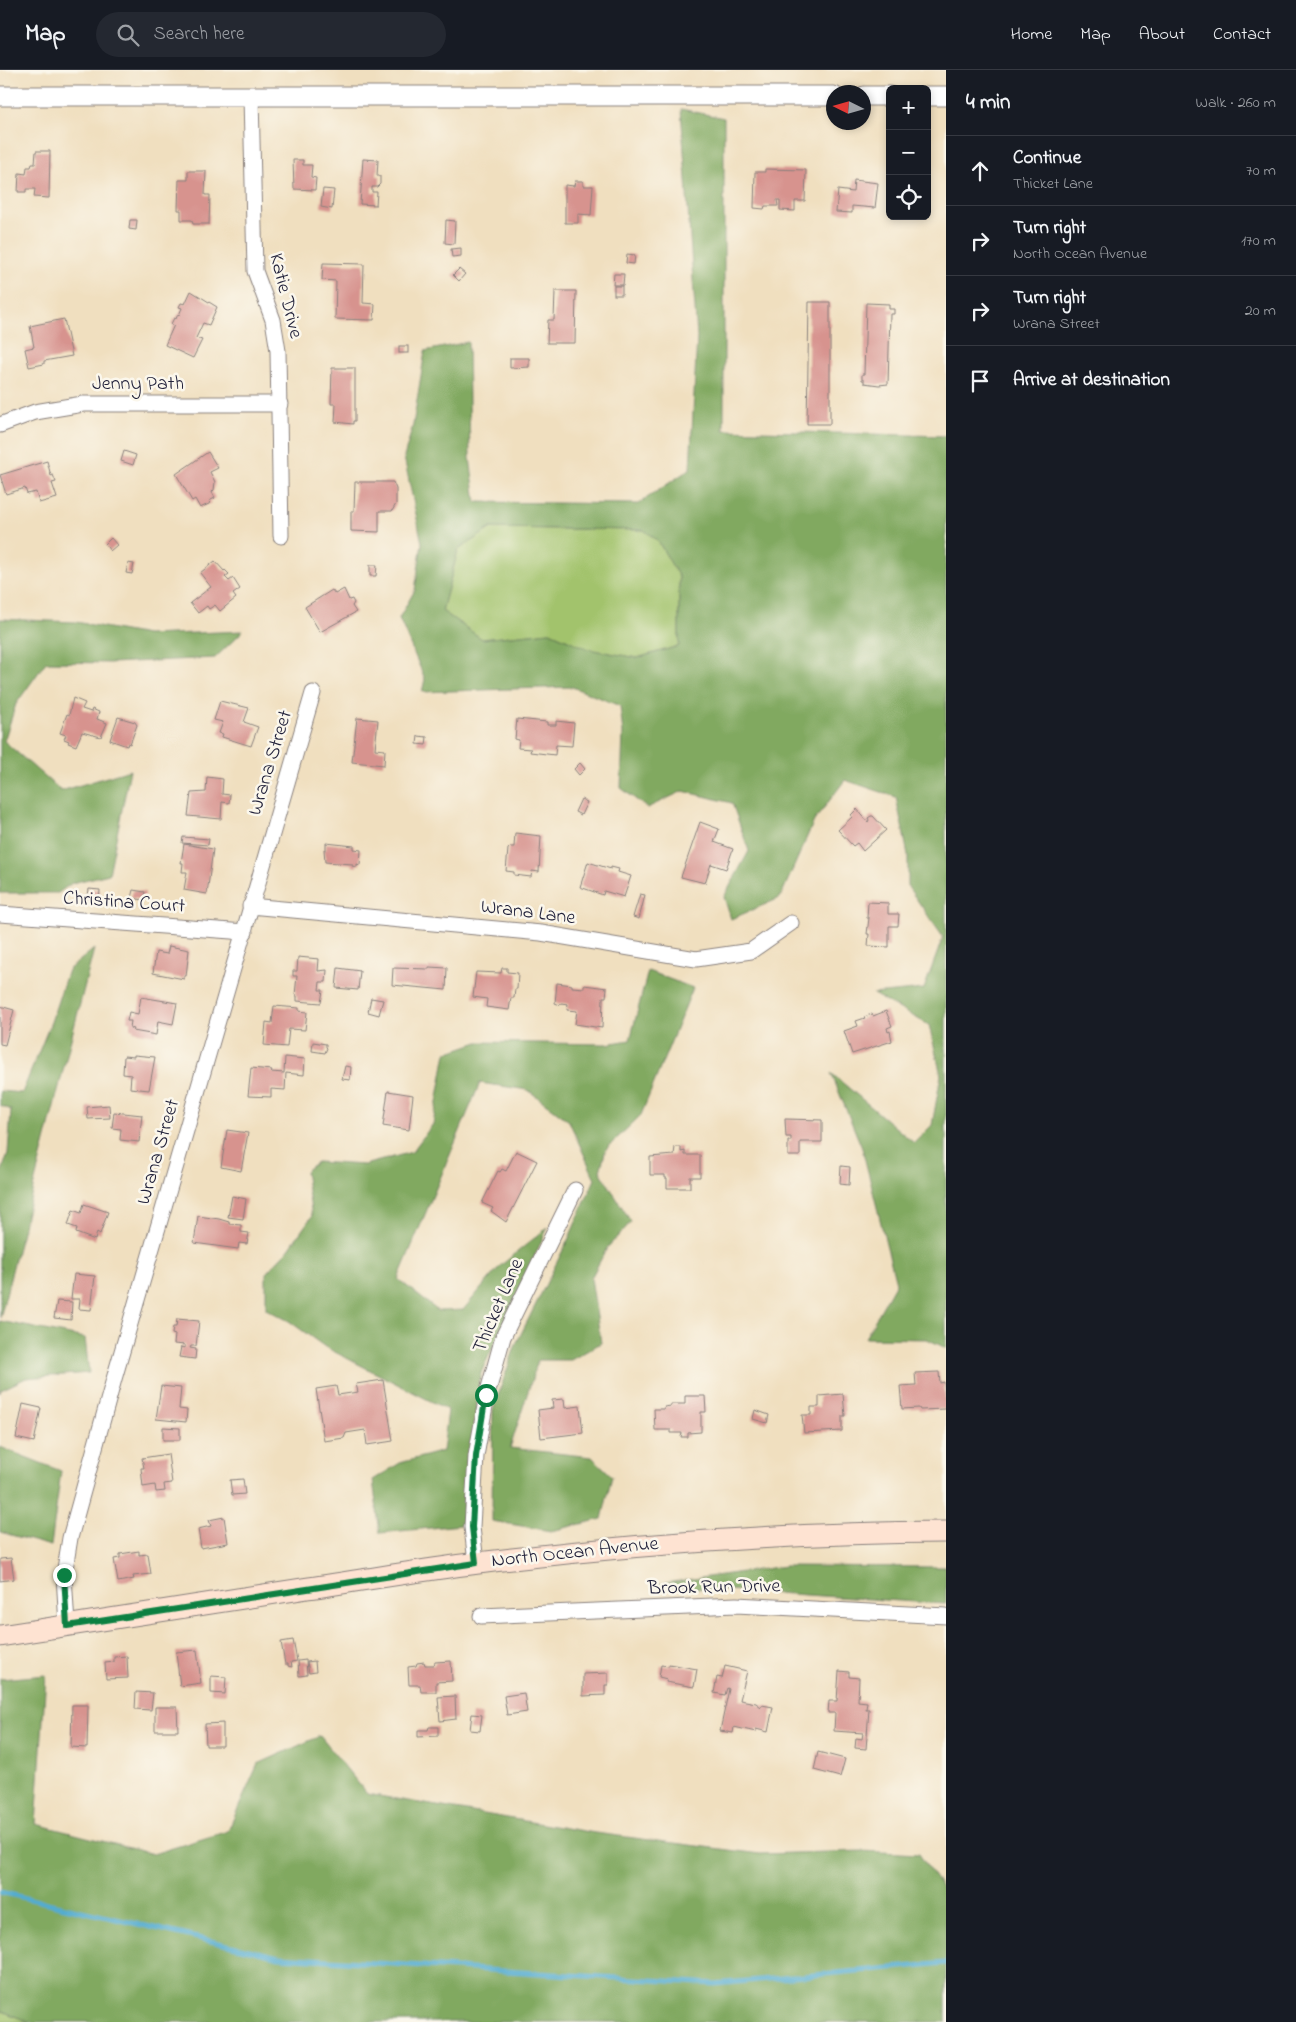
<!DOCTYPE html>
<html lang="en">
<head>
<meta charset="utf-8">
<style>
	body { margin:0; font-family:"Indie Flower",sans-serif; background:#242831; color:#f1f3f6 }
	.controls { position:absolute; right:15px; top:15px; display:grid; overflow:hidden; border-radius:8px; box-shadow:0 2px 8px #0003 }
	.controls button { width:45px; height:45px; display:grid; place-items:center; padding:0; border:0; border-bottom:1px solid #363941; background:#171b24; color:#f1f3f6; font:25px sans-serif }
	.compass { position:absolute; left:826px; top:15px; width:45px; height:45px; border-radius:50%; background:#171b24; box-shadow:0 2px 8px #0003; rotate:275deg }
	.stop { position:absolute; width:15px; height:15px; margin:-11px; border:4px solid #0b8043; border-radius:50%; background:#fff }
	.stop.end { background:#0b8043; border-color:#fff; box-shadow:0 1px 5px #0008 }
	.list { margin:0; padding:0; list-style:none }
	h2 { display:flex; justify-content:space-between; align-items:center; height:65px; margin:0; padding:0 20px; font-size:21px }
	h2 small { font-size:16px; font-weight:400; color:#9ea1a6 }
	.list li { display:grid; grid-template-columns:32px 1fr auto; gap:15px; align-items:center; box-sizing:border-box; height:70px; padding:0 20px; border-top:1px solid #363941 }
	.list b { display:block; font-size:19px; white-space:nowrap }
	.list p { margin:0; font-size:16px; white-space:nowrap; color:#9ea1a6 }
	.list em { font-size:16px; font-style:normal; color:#9ea1a6 }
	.icon { flex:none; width:28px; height:28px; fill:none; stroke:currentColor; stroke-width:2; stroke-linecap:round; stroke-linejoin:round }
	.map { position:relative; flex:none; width:946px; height:1952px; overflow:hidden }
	header { display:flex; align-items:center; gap:30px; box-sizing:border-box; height:70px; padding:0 25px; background:#171b24; border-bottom:1px solid #363941 }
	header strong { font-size:24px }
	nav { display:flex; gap:28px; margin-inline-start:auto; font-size:18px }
	.search { width:350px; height:45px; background:#242831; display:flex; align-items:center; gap:12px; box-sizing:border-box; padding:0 18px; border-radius:28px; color:#9ea1a6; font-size:19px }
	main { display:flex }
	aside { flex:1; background:#171b24 }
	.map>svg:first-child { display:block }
	.green { fill:#a2c36c; stroke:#627254 }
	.forest { fill:#81a960; stroke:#52664e; fill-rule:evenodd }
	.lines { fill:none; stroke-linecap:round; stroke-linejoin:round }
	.stream { stroke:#53acd0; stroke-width:5 }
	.building { fill:#d7938e }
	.minor-casing { stroke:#89807d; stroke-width:17 }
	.tertiary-casing { stroke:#89807d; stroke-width:21 }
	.secondary-casing { stroke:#89807d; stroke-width:23 }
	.minor { stroke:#fff; stroke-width:15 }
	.tertiary { stroke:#fff; stroke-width:19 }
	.secondary { stroke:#fee3d2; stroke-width:21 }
	.route { stroke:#0b8043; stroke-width:6 }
	.labels { text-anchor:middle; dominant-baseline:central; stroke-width:5; stroke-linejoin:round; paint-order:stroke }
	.street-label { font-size:20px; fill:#22223b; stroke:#fbf7ec }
</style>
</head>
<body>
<header>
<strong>Map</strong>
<div class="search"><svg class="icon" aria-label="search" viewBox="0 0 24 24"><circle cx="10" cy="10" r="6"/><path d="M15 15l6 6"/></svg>Search here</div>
<nav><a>Home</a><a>Map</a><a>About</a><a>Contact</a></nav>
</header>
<main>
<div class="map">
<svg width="946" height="1952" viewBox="0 0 946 1952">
	<rect width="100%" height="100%" fill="#fbf7ec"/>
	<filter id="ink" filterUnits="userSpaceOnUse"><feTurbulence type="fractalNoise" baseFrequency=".02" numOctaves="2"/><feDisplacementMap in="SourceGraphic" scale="10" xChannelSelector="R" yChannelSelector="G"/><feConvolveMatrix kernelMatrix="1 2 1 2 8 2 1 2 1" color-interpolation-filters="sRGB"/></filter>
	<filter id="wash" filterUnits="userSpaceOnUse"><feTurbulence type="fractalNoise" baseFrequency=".0096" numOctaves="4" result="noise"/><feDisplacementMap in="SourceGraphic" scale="20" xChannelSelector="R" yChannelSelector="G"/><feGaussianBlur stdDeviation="1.12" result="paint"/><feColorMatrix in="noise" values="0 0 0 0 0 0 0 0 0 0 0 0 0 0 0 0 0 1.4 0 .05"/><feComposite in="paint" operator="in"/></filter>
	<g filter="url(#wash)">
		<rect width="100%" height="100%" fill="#f0dfbf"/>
		<g class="green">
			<polygon points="491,458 644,460 658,471 679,507 679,576 637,588 588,579 550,562 482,569 442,541 458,480"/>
			<polygon points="0,1940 29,1952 0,1952"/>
		</g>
		<g class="forest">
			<path d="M681,39L724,48V360L946,366V1278L927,1269L865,1268L896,1213L862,1078L831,1003L914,1073L932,1055L941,1005L929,955L873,924L924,919L943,867L908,817V785L896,727L845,710L814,751L780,828L731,849L724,827L749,781L732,733L683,721L647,738L621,718L623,663L620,636L572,617L422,622L425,609L399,548L415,520L422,473L404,387L413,355L425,281L468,272L470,388L476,432L638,434L690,399L697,267ZM491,458L644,460L658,471L679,507V576L637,588L588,579L550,562L482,569L442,541L458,480Z"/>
			<polygon points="0,549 76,552 147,565 243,561 215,588 111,593 46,592 16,634 4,671 61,721 130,700 109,804 72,813 58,823 0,823"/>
			<polygon points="94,879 0,1248 0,1107 8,1083 11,1040 0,1035 0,1021 22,1023 51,952 68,900"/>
			<polygon points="648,901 693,918 641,1045 606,1079 600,1101 631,1152 607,1178 591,1208 601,1273 571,1290 538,1290 510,1378 592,1387 612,1406 602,1449 551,1461 492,1451 493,1340 516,1274 568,1170 595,1109 569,1051 528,1020 480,1013 398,1209 438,1241 463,1240 500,1196 548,1157 481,1303 461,1455 380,1463 373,1410 400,1393 443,1381 448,1340 325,1277 289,1251 266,1239 266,1203 288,1180 312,1146 305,1101 317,1092 364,1095 412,1082 433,1054 446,983 478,972 606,974 630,970"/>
			<polygon points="0,1251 85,1268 89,1303 26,1308 1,1320 0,1323"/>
			<polygon points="0,1377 61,1401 51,1476 0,1462"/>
			<polygon points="785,1496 946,1497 946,1534 651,1515"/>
			<polygon points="46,1605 36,1754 153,1784 228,1761 258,1694 320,1666 367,1724 595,1763 760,1784 861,1781 919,1784 946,1824 946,1952 29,1952 0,1940 0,1609"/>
		</g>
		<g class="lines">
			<polyline class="stream" points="0,1822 279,1887 715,1914 946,1893"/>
		</g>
		<g id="blocks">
			<g class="building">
				<polygon points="36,81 50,81 49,128 34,127 35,119 26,119 26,122 18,122 19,103 26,104 27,97 31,97 32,94 35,94"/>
				<polygon points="363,89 378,90 377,106 380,106 380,114 377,117 372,117 372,122 377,122 376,135 360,134"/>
				<polygon points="293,90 303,90 303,95 312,95 311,107 316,108 315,120 294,119"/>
				<polygon points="765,99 806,100 805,131 795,131 795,141 780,140 780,130 777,130 778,136 765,136 764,139 754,138 755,102 765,102"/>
				<polygon points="188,101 206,101 205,125 210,125 209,154 193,154 192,150 181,150 181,140 178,140 179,110 188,110"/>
				<polygon points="854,110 878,113 875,138 852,136 852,143 836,142 838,120 853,122"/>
				<polygon points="575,111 583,111 583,116 593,116 591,145 578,144 578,153 565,153 565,115 574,116"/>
				<polygon points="323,119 334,120 332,139 321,137"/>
				<polygon points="130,150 137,150 136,160 129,159"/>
				<polygon points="446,150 455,151 454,174 445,173"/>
				<polygon points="461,178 461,186 452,187 451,179"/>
				<polygon points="627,184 635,185 634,194 626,193"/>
				<polygon points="323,193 364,194 363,233 375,234 374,250 335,249 336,211 322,210"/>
				<polygon points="459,199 465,204 459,211 453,205"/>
				<polygon points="614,204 624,204 623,215 613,215"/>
				<rect x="614" y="216" width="8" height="9"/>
				<polygon points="191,221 217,237 209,255 203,253 196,268 202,270 193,288 165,275 174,255 171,254 174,248 176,249 178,244 179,245 182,238 179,237 181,233 185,234"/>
				<polygon points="555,221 576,221 575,273 547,273 548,250 554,250"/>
				<polygon points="809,232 830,232 830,354 807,354"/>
				<polygon points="866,233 889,234 889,239 894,239 894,244 890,244 888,314 879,315 864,313 864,310 862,310 862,304 864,304"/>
				<polygon points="64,249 72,286 44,291 44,294 29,297 25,279 34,277 30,256"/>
				<rect x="399" y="276" width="9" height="7"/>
				<polygon points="510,288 529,288 529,297 510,298"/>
				<polygon points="332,298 355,298 355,351 353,351 353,354 335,352 336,334 331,334"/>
				<polygon points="124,381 136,385 133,395 121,391"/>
				<polygon points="208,382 218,398 210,402 215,412 214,420 212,422 215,428 209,431 211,433 200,438 195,429 192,431 176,404"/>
				<polygon points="47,391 51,406 53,405 56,412 52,413 57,428 39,433 36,422 27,424 25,418 6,424 0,405"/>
				<polygon points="355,412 393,412 396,419 396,434 392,441 379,441 379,462 351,461 351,441 354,441"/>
				<polygon points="111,468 117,475 110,481 105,474"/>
				<polygon points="215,491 224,501 225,500 229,504 225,507 229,511 233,508 240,519 233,524 236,528 220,541 215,535 209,539 207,536 198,543 190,533 211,517 200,503"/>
				<polygon points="128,493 134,494 132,504 126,503"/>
				<polygon points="370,495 377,495 376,506 370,506"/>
				<polygon points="344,519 349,530 352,529 354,533 352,536 356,542 320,562 305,537 332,520 335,524"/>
				<polygon points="73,628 85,633 82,639 91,642 92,639 99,642 97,649 107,653 101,667 82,662 76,676 68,673 69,671 64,669 66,665 60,663 67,644 69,645"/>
				<polygon points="220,631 249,638 244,652 258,657 251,676 222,667 223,664 219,663 223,652 214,650"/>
				<polygon points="118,647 135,652 137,655 130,674 128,673 127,676 110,670"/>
				<polygon points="357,648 378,650 375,679 385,680 384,695 352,692"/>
				<polygon points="517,649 547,652 547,655 556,655 556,651 574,653 572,676 556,675 555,685 530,682 531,679 518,678 519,670 515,669"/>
				<polygon points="418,666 427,667 426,675 417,674"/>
				<polygon points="580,693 585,699 579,705 574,699"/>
				<polygon points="207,707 223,709 222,724 230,725 229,733 222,732 221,749 188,746 191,723 206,722"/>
				<polygon points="581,729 587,732 581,745 575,742"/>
				<polygon points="857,739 868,752 869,750 868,748 871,746 873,746 886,760 863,781 857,773 853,776 838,760 852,747 851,745"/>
				<polygon points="700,752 719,759 714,772 733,779 726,799 711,794 705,813 681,807"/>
				<polygon points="515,763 541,766 539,802 532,801 531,807 514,805 514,802 506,801 508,779 510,777 514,777"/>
				<polygon points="183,767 209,769 208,775 182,773"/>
				<polygon points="326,773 354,776 354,779 361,780 360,795 357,794 357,797 352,796 352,794 325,792 324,779 326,780"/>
				<polygon points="184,774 213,779 207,824 184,820 187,802 182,802 183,793 181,793"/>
				<polygon points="588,792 611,799 611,797 619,799 618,802 631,806 624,827 604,821 603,825 580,817"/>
				<polygon points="89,819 100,820 99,834 87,832"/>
				<polygon points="133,820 145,822 144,830 131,828"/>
				<polygon points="640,824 645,825 639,849 633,847"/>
				<polygon points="868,832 888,833 888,844 899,844 898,856 889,856 889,877 868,876 869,864 867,864 869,848 867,848"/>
				<polygon points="169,876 189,880 186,906 184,906 184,909 153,903 156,882 167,884"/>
				<polygon points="298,887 319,889 318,901 327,900 326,912 320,912 319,920 323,920 321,933 297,931 297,926 295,925 297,906 293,906 293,901 297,901"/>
				<polygon points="429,897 447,898 446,920 392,915 393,898 429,899"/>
				<polygon points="338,898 360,901 358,920 336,918"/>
				<polygon points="502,898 507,898 507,902 518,903 517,919 515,919 514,928 511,928 509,940 486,937 487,929 473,927 476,902 501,903"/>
				<polygon points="557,913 572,915 572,917 584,918 584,915 607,918 606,927 603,927 602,958 575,954 577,941 567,940 568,934 561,933 560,935 555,933"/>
				<polygon points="141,927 177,933 173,954 158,951 156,965 133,961 134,959 130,958 131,951 127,951 129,942 138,944"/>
				<polygon points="371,928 383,930 379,945 368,942"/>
				<polygon points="0,936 14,940 5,975 0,974"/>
				<polygon points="274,936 299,938 299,941 307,942 305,960 289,959 287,977 264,975 266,952 272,953"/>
				<polygon points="886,941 892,956 887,958 888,962 890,961 892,971 852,984 844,961 858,956 856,951 865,948 864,947 872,944 873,946"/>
				<polygon points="313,972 326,974 326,977 327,978 325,983 312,981"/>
				<polygon points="134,985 155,987 149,1020 130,1018 131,1005 123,1004 124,986 134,987"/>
				<polygon points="285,987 305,989 304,1005 286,1003 285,1020 271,1019 271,1027 248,1026 251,998 272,1000 271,1002 284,1003"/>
				<polygon points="345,996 351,997 350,1010 342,1009"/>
				<polygon points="388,1021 413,1025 409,1060 383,1056"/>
				<polygon points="109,1035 110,1048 88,1049 87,1037"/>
				<polygon points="114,1042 142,1045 139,1072 120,1070 121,1059 112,1058"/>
				<polygon points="785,1049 822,1050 822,1072 800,1072 800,1086 788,1086 788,1071 791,1071 791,1067 786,1067"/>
				<polygon points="227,1060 248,1063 241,1101 221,1097"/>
				<polygon points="675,1077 681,1077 681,1082 685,1081 685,1085 700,1085 700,1107 690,1107 690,1118 667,1118 667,1108 665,1108 665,1105 650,1105 650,1087 674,1085"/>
				<polygon points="516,1081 537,1091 506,1152 491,1141 493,1138 482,1133 498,1101 500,1102 502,1099 506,1101"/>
				<polygon points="841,1096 850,1097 849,1115 840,1114"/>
				<polygon points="232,1126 246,1129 243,1149 228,1147"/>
				<polygon points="84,1134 108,1142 100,1164 97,1162 95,1170 76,1163 77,1158 68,1155 73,1140 81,1143"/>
				<polygon points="198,1146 219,1149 229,1152 229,1154 241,1155 241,1162 249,1163 247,1174 239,1173 238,1179 194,1173"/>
				<polygon points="74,1204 95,1206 91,1240 79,1239 80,1229 71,1229"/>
				<polygon points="57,1231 72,1232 71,1250 54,1248"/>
				<polygon points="177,1249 199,1251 196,1276 191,1276 190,1278 196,1279 195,1289 179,1287 181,1277 185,1278 185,1275 174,1274 175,1265 172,1264 173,1257 176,1257"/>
				<polygon points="939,1302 940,1313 944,1312 946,1339 920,1340 919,1338 902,1339 900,1316 916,1315 915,1303"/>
				<polygon points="383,1310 393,1371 367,1375 365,1360 346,1363 344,1368 324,1371 316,1319 336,1316 338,1325 358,1322 356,1314"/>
				<polygon points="161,1316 181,1318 179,1339 187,1340 186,1352 156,1349"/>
				<polygon points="843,1324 845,1346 842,1346 842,1361 804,1363 802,1345 811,1345 811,1337 819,1337 819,1326"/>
				<polygon points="685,1326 705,1326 706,1342 701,1342 701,1362 688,1363 688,1367 681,1367 682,1363 671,1363 671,1360 655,1360 654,1339 664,1339 664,1337 671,1336 671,1334 685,1334"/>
				<polygon points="564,1329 565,1338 580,1336 583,1363 541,1368 538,1340 553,1338 552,1330"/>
				<polygon points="23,1334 41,1338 34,1372 16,1368"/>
				<polygon points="755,1340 769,1345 767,1353 753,1349"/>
				<polygon points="163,1357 180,1358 180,1370 163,1370"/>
				<polygon points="168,1384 172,1413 164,1414 165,1421 156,1422 155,1415 143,1417 141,1398 144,1398 142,1388"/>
				<polygon points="243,1409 245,1424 232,1425 230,1410"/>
				<polygon points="224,1447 228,1473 201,1478 198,1459 211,1456 209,1450"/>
				<polygon points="139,1481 139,1485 148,1484 151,1504 133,1506 134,1509 118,1512 114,1489 120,1488 120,1484"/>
				<polygon points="11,1488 14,1509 0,1511 0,1489"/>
				<polygon points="293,1570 297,1591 291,1592 292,1597 288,1596 288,1594 285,1594 281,1572"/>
				<polygon points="197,1580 201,1613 180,1616 176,1582"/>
				<polygon points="127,1586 128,1608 106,1609 105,1593 114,1592 114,1587"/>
				<polygon points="306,1590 307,1605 299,1606 298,1591"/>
				<polygon points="315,1591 316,1602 309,1603 307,1592"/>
				<polygon points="451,1591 452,1611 436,1612 436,1622 421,1622 420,1615 409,1615 408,1597 416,1596 417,1593 424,1592 425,1595 434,1595 435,1592"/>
				<polygon points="669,1594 697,1599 694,1617 666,1612 667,1609 659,1607 661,1595 669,1596"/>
				<polygon points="725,1596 747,1601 740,1630 756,1633 761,1637 762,1635 773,1637 768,1662 756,1659 756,1662 734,1657 733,1663 720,1661 729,1619 727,1618 725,1625 714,1623 717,1607 722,1608"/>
				<polygon points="839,1601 849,1602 849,1607 859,1608 858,1631 867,1632 866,1639 869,1639 866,1679 855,1678 856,1668 862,1669 863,1663 834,1661 835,1643 828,1643 829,1631 837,1631"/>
				<polygon points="608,1603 608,1615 605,1615 605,1625 583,1626 583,1604"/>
				<polygon points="211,1606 226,1607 225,1624 211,1623"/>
				<polygon points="136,1622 153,1623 151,1640 135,1639"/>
				<polygon points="524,1623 527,1642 507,1645 504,1626"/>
				<polygon points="455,1626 456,1649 440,1651 438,1627"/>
				<polygon points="72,1635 88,1635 87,1678 71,1677"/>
				<polygon points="155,1637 177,1637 178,1661 155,1661"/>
				<polygon points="472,1644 482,1645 480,1661 470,1660"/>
				<polygon points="223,1653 223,1676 206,1676 205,1654"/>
				<polygon points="429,1657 438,1657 438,1666 418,1667 418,1660 428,1660"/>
				<polygon points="818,1682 845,1689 840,1707 814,1700"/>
			</g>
		</g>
	</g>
	<g filter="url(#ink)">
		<use href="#blocks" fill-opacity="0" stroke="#89807d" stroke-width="1"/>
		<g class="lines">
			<defs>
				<g id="minor">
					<polyline points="251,26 255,201 273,250 278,281 281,466"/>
					<polyline points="0,355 35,342 83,334 280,334"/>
					<polyline points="250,836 541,863 696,889 751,881 791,853"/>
					<polyline points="0,844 245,862"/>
					<polyline points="476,1493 472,1457 476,1386 487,1325 503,1267 575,1120"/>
					<polyline points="481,1546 736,1535 946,1546"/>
					<polyline points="67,1556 64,1505 70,1468 114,1309 313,623"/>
				</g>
				<g id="tertiary">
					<polyline points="0,26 834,26"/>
					<polyline points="864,26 890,26"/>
					<polyline points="927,26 946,26"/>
				</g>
				<path id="secondary" d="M0,1566C103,1550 205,1534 308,1518C364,1510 421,1500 478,1493C633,1474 790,1463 946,1462"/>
			</defs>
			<use href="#minor" class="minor-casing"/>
			<use href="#tertiary" class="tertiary-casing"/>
			<use href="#secondary" class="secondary-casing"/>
			<use href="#minor" class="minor"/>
			<use href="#tertiary" class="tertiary"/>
			<use href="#secondary" class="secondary"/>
		</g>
	</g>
	<g class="lines" filter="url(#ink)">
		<polyline class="route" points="64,1505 67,1556 476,1493 472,1457 476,1386 486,1325"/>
	</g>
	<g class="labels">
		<g class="street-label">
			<text transform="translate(285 226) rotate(76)">Katie Drive</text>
			<text x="138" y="314">Jenny Path</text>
			<text transform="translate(271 693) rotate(-73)">Wrana Street</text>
			<text transform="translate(124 833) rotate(4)">Christina Court</text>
			<text transform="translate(528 843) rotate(7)">Wrana Lane</text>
			<text transform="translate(159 1082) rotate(-74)">Wrana Street</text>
			<text transform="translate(499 1236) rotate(-67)">Thicket Lane</text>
			<text transform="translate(575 1483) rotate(-6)">North Ocean Avenue</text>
			<text transform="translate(714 1518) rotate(-1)">Brook Run Drive</text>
		</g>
	</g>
</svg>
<div class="controls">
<button>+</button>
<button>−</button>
<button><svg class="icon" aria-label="locate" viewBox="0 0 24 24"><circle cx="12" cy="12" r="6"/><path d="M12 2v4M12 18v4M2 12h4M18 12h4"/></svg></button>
</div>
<svg class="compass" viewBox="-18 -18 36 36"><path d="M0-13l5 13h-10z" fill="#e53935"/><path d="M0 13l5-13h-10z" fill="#9ea1a6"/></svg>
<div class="stop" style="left:486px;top:1325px"></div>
<div class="stop end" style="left:64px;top:1505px"></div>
</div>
<aside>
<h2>4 min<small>Walk · 260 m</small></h2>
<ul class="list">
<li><svg class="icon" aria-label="ahead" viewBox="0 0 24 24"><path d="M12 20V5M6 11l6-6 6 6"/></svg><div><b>Continue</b><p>Thicket Lane</p></div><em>70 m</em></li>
<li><svg class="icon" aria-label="right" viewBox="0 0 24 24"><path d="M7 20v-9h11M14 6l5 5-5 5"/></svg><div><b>Turn right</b><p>North Ocean Avenue</p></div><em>170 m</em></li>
<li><svg class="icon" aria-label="right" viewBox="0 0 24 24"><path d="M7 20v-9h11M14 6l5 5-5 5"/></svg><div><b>Turn right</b><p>Wrana Street</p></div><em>20 m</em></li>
<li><svg class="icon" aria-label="arrive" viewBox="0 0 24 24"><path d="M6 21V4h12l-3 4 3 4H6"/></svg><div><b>Arrive at destination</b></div></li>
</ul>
</aside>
</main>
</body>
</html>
